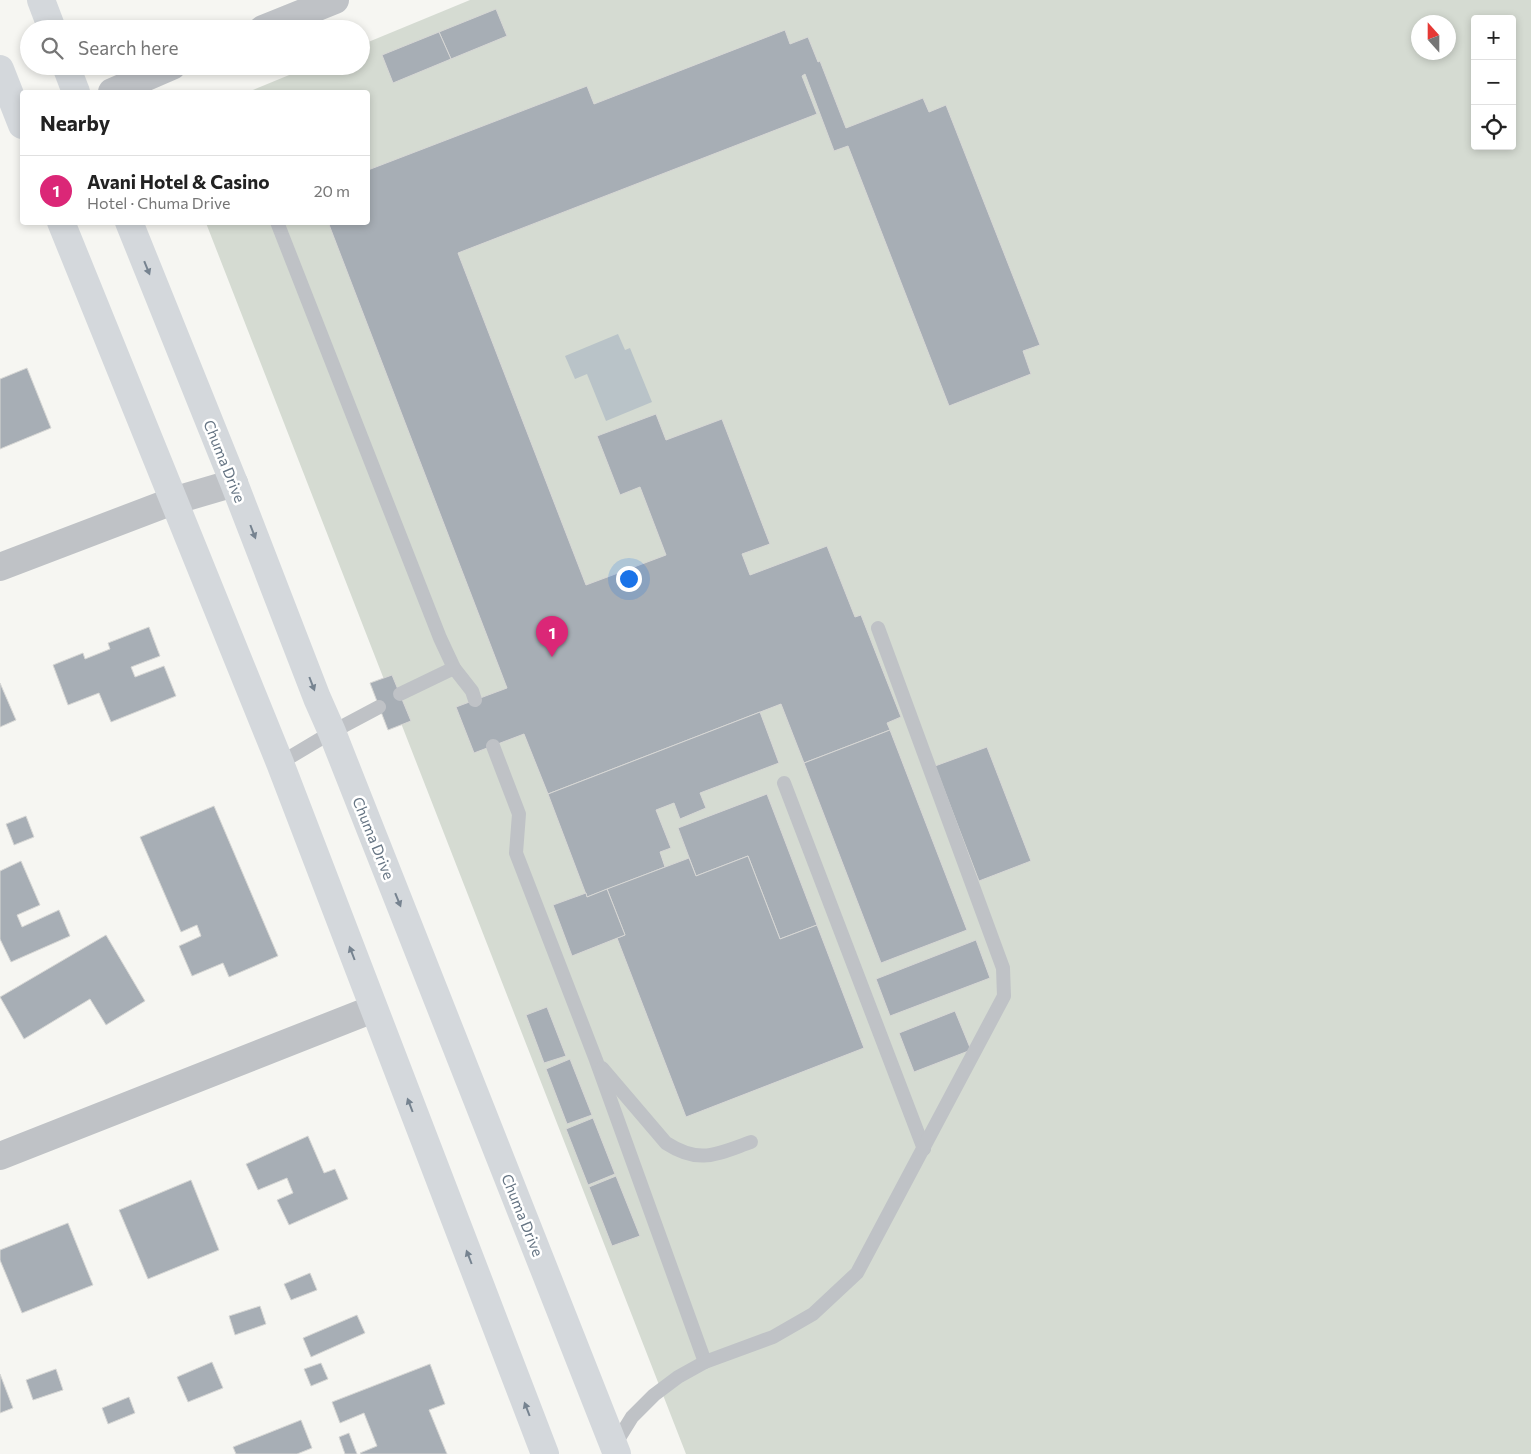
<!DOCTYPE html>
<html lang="en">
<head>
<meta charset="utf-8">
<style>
	body { margin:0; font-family:Commissioner,sans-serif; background:#f2f2f2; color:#222 }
	.controls { position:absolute; right:15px; top:15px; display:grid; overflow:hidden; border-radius:5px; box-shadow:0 2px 8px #0003 }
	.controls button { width:45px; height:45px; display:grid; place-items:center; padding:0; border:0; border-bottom:1px solid #e0e0e0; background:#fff; color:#222; font:25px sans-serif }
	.compass { position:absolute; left:1411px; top:15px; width:45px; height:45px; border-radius:50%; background:#fff; box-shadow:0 2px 8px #0003; rotate:339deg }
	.you { position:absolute; left:628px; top:578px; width:18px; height:18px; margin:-12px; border:4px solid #fff; border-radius:50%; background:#1a73e8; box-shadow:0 0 0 8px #1a73e833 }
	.badge { display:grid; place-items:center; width:32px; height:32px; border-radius:50%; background:#db2777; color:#fff; font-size:16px; font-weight:700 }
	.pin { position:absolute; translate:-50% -41px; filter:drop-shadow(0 1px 2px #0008) }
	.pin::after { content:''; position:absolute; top:26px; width:18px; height:15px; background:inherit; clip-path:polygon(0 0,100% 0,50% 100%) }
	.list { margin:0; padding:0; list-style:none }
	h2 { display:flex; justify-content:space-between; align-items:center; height:65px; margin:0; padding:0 20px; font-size:21px }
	h2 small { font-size:16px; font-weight:400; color:#767676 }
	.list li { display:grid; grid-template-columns:32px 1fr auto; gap:15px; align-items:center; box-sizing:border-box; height:70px; padding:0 20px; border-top:1px solid #e0e0e0 }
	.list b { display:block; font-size:19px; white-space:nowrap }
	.list p { margin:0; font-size:16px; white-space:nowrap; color:#767676 }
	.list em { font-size:16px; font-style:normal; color:#767676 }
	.icon { flex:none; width:28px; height:28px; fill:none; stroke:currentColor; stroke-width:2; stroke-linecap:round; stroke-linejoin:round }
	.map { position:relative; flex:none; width:1531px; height:1454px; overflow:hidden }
	.search { position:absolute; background:#fff; box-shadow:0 2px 8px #0003; left:20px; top:20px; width:350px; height:55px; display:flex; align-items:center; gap:12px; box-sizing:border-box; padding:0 18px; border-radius:28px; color:#767676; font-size:19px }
	.panel { position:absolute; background:#fff; box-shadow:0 2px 8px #0003; left:20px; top:90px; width:350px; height:135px; border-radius:5px }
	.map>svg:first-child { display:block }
	.green { fill:#d5dbd2; fill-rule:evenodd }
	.water { fill:#b9c3c8 }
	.building { fill:#a7aeb5; stroke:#d7d7d5 }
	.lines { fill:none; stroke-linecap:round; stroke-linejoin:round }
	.service { stroke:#bfc2c6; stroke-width:14 }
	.minor { stroke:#bfc2c6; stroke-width:28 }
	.secondary { stroke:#d4d8dc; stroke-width:28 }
	.oneway { fill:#768390 }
	.labels { text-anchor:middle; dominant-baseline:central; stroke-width:5; stroke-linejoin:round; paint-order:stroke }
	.street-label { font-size:15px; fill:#657483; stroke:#fff }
</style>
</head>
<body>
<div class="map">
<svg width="1531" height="1454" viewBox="0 0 1531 1454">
	<rect width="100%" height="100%" fill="#f6f6f2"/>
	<path class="green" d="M470,0H1531V1454H686L206,223L368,222V92H248L311,66H361V45ZM1475,19H1512V146H1475ZM1418,22H1448V52H1418Z"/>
	<polygon class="water" points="618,334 625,350 630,348 652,402 606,421 587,374 575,379 565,356"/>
	<g class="building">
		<polygon points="496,9 507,36 451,59 439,32"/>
		<polygon points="785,30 790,44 808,37 818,62 820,61 846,128 923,98 929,112 946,105 1040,345 1023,351 1031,374 949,406 848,146 834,151 805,74 802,76 817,114 458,253 586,585 666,555 640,487 620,495 597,436 656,414 666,440 722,419 770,544 742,554 750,575 827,546 855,617 861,615 901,717 887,723 890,730 804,763 781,704 548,794 524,734 474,753 456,707 507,688 328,222 368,222 368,170 587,86 594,104"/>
		<polygon points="439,32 451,59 393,83 382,55"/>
		<polygon points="27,368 51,428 0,449 0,379"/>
		<polygon points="149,627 160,656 131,667 135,677 164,666 176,696 111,722 99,693 68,705 53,665 83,653 85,659 110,649 108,643"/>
		<polygon points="392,675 411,721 388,730 370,683"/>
		<polygon points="0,683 16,720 0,727"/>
		<polygon points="760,712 779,763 700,793 706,808 680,819 674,803 656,810 671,848 660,852 665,867 587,897 548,794"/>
		<polygon points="890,730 967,930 881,963 804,763"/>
		<polygon points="987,747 1031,861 979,881 935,766"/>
		<polygon points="767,794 817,925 780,939 748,856 696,876 678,828"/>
		<polygon points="214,806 278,956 229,977 223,963 192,976 179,946 201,936 197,925 181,932 140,837"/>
		<polygon points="26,816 34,837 14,845 6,824"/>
		<polygon points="748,856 780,939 817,925 864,1048 686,1117 617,938 625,935 607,889 689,858 696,876"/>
		<polygon points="21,861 40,905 17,915 22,927 59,910 70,936 11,962 0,939 0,871"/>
		<polygon points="607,889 625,935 572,956 553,905 586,893 587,897"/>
		<polygon points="106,935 145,1001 106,1025 90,999 24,1039 0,997"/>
		<polygon points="976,940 990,978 890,1016 876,979"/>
		<polygon points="547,1007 566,1056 544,1063 526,1015"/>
		<polygon points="955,1011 971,1050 914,1072 899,1033"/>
		<polygon points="570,1059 592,1115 567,1124 546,1069"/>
		<polygon points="593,1118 615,1174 588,1185 566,1129"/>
		<polygon points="308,1136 324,1173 335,1169 348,1199 289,1225 277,1200 293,1193 287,1178 258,1190 246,1164"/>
		<polygon points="616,1176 640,1236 612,1246 589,1187"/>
		<polygon points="191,1180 219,1250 148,1279 119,1210"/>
		<polygon points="68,1223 93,1285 22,1313 0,1260 0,1250"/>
		<polygon points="310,1273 317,1290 291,1300 284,1284"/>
		<polygon points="260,1306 266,1324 235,1335 229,1316"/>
		<polygon points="357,1315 365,1333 311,1357 303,1338"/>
		<polygon points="212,1362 223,1388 188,1402 177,1377"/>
		<polygon points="321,1363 328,1379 311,1386 304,1369"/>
		<polygon points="430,1364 445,1404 429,1410 447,1454 361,1454 360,1453 377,1446 364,1413 340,1423 332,1402"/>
		<polygon points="56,1369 63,1390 33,1400 26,1380"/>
		<polygon points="0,1374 13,1408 0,1413"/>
		<polygon points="129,1397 135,1413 108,1424 102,1408"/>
		<polygon points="301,1420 312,1448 297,1454 236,1454 233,1447"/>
		<polygon points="349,1433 357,1454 345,1454 339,1437"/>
	</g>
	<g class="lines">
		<g class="service">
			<polyline points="277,222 440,638 454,668 472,691 475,700"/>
			<polyline points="400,694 454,668"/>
			<polyline points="493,746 519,814 516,853 596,1060 705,1362"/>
			<polyline points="280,763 332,732 379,707"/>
			<polyline points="784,783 924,1149"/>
			<path d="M602,1068L666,1143C700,1165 717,1154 751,1142"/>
			<polyline points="614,1446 632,1417 654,1395 678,1377 705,1362 773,1337 813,1314 857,1273 1004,996 1003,968 878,628"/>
		</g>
		<g class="minor">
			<polyline points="263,29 335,0"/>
			<polyline points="112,92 172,66"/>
			<polyline points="0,567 173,501 234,483"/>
			<polyline points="0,1156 373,1009"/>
		</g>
		<g class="secondary">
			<polyline points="41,0 52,29"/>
			<polyline points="66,66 76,92"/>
			<polyline points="0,69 22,125"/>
			<polyline points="61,222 280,763 545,1454"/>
			<polyline points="129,222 234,483 317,698 332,732 617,1454"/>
		</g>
	</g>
	<defs><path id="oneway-solid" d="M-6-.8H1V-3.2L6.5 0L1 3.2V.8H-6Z" transform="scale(1.25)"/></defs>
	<g class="oneway">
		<use href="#oneway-solid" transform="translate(147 268) rotate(68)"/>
		<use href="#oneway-solid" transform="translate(253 532) rotate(69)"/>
		<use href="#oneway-solid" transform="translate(312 684) rotate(69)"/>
		<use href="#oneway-solid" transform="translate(398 900) rotate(68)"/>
		<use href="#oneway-solid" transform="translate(352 953) rotate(-111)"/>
		<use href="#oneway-solid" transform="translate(410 1105) rotate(-111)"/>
		<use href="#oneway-solid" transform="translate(469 1257) rotate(-111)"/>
		<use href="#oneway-solid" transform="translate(527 1409) rotate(-111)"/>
	</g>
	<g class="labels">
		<g class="street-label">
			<text transform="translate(225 461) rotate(68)">Chuma Drive</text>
			<text transform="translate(374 838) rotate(68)">Chuma Drive</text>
			<text transform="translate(523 1215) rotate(68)">Chuma Drive</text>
		</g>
	</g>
</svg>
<div class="controls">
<button>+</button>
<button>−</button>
<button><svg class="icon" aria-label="locate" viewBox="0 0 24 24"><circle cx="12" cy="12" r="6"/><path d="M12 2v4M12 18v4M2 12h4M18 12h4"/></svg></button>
</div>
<svg class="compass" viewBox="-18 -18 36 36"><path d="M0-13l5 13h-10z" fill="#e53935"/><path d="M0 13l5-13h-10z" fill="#767676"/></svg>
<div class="you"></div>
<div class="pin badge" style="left:552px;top:657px">1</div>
<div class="search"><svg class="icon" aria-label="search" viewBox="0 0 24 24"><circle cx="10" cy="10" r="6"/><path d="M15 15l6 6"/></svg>Search here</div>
<section class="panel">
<h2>Nearby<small></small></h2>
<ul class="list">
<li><span class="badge">1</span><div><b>Avani Hotel &amp; Casino</b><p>Hotel · Chuma Drive</p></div><em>20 m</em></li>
</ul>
</section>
</div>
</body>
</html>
